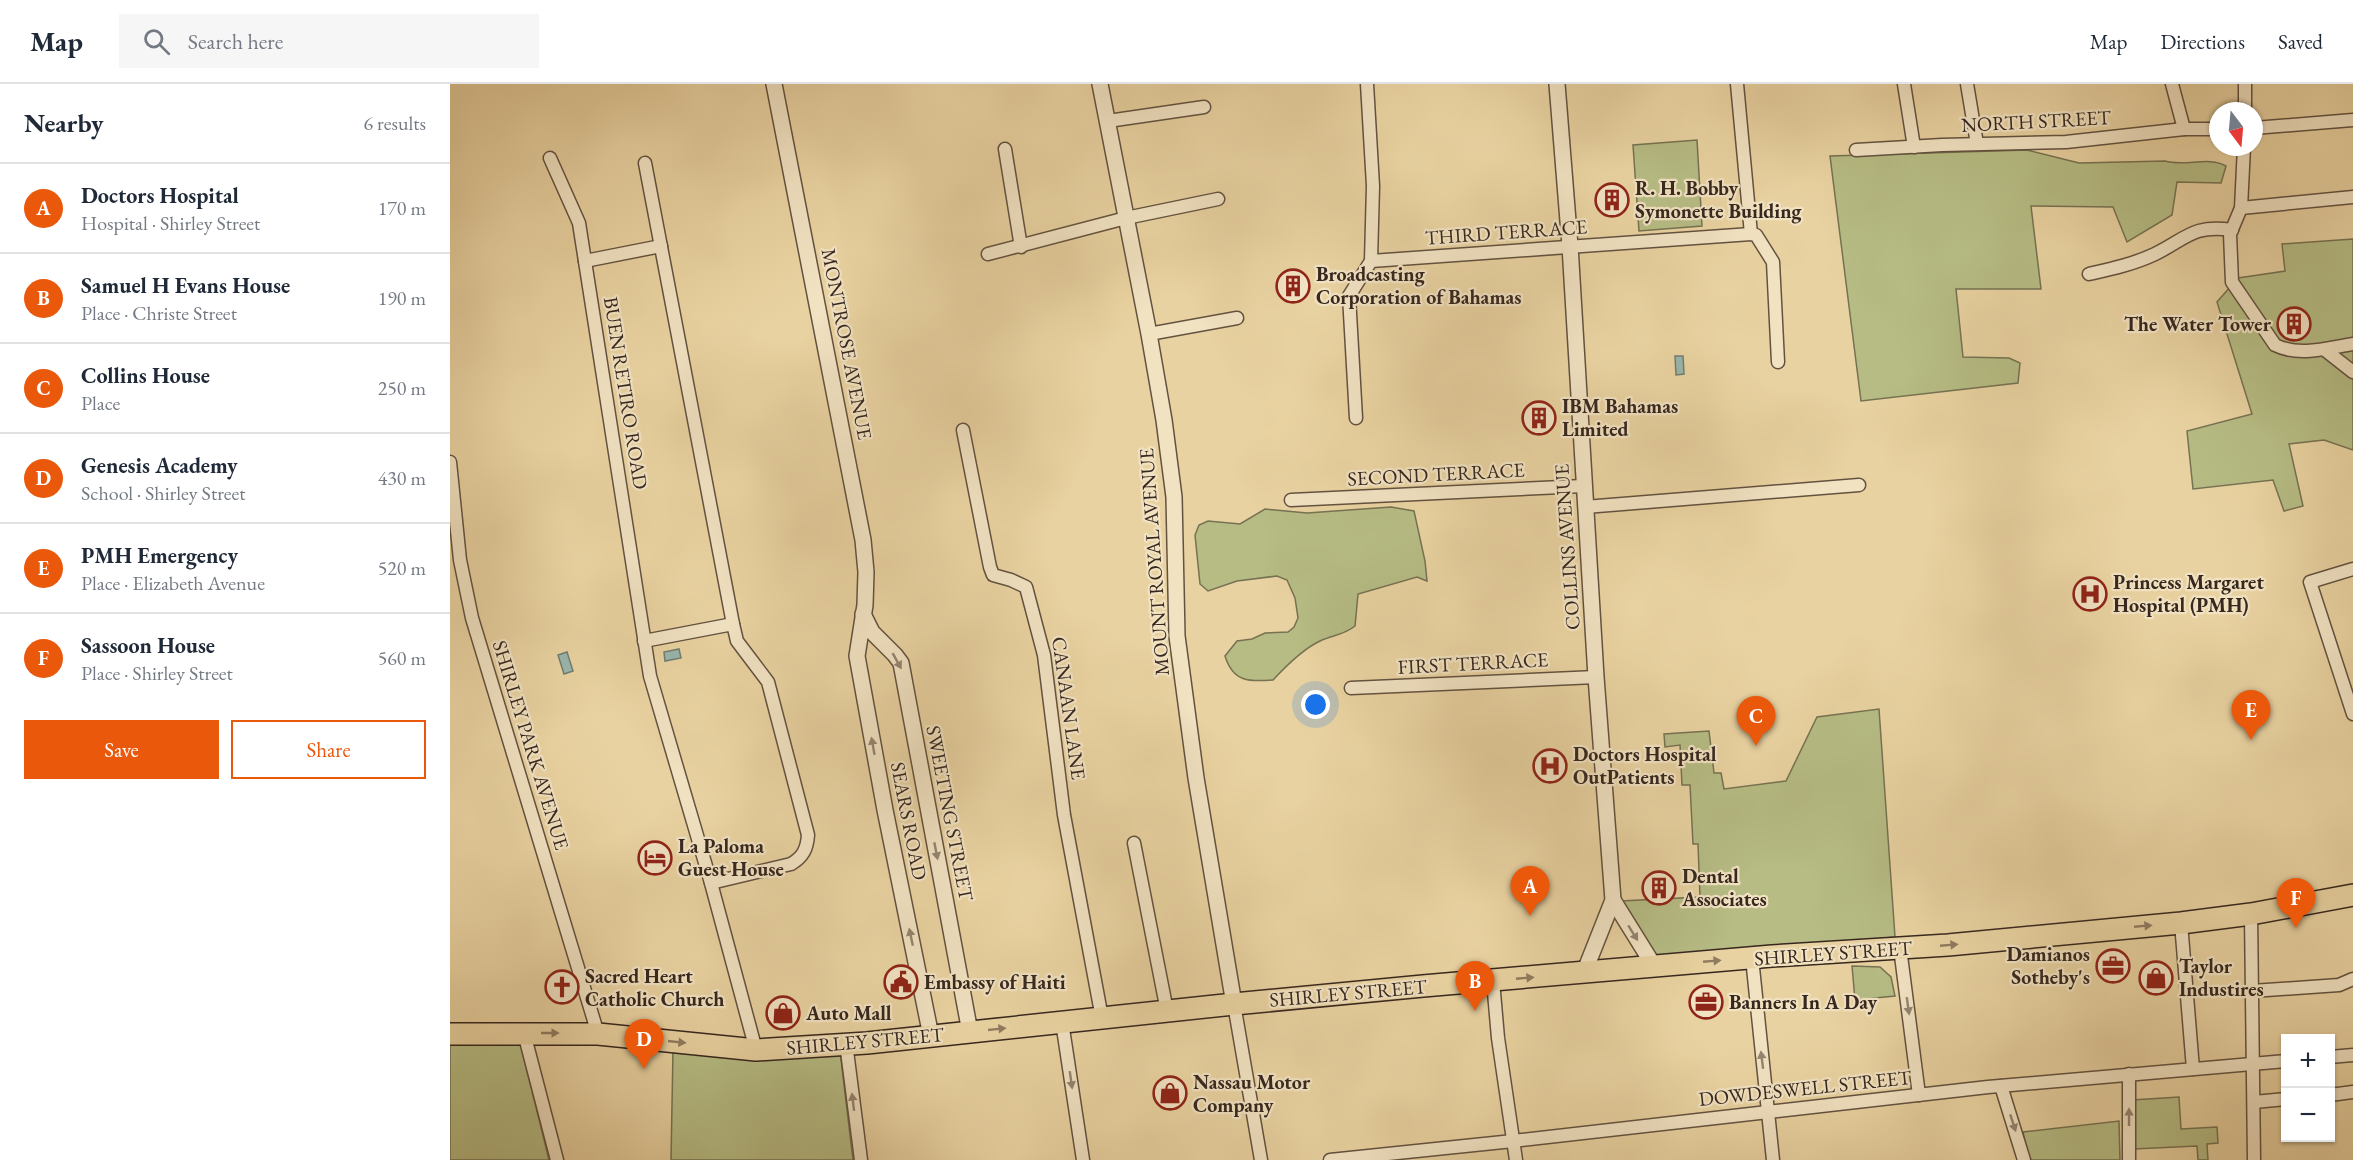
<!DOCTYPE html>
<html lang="en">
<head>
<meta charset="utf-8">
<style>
	body { margin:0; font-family:"EB Garamond",serif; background:#f6f6f7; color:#1f2937 }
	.controls { position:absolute; right:18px; bottom:18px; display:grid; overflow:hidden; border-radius:0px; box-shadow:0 2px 4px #0004 }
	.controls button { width:54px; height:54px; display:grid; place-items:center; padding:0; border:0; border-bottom:2px solid #e0e1e3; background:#fff; color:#1f2937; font:30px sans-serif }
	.compass { position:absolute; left:1759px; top:18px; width:54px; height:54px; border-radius:50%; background:#fff; box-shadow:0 2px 4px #0004; rotate:164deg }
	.you { position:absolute; left:866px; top:621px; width:21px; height:21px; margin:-15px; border:4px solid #fff; border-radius:50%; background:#1a73e8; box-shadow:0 0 0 9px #1a73e833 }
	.badge { display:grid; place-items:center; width:39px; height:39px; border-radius:50%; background:#ea580c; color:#fff; font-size:20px; font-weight:700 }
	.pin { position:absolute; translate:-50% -50px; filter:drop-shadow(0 2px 3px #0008) }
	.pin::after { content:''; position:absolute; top:32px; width:21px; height:18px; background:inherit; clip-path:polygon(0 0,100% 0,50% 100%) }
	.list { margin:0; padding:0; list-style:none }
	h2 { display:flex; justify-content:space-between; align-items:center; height:78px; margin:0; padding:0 24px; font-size:26px }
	h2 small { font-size:20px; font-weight:400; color:#747a83 }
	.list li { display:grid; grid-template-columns:39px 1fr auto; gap:18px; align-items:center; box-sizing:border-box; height:90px; padding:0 24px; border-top:2px solid #e0e1e3 }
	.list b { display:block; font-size:22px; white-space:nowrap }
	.list p { margin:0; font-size:20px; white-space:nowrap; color:#747a83 }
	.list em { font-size:20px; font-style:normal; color:#747a83 }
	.actions { display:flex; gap:12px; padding:18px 24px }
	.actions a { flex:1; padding:14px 0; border:2px solid #ea580c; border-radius:0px; text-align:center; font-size:21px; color:#ea580c }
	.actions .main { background:#ea580c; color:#fff }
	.icon { flex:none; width:33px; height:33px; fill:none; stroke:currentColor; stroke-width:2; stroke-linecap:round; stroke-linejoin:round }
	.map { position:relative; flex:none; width:1903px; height:1076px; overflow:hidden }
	header { display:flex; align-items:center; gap:36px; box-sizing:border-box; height:84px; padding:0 30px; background:#fff; border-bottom:2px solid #e0e1e3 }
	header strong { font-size:28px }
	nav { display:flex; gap:33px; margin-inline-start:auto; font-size:21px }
	.search { width:420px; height:54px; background:#f6f6f7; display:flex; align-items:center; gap:15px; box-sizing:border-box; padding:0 21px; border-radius:0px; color:#747a83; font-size:22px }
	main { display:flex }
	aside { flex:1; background:#fff }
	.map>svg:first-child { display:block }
	.green { fill:#b6bc84; stroke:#767252; stroke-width:1.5 }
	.water { fill:#99b6ac; stroke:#717d74; stroke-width:1.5 }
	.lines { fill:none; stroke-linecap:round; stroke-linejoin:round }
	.minor-casing { stroke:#635240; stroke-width:15 }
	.tertiary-casing { stroke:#635240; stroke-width:18 }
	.trunk-casing { stroke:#36271f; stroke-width:24 }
	.minor { stroke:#f1e2c2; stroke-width:12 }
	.tertiary { stroke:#f1e2c2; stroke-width:15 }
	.trunk { stroke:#e9d2a1; stroke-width:21 }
	.oneway { fill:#948470 }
	.oneway2 { fill:#907c60 }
	.labels { text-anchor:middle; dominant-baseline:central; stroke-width:4.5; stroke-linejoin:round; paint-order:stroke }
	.street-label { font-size:20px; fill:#36271f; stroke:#f1e2c2 }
	.poi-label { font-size:20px; font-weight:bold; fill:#36271f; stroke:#f1e2c2; text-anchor:start }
</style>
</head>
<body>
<header>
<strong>Map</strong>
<div class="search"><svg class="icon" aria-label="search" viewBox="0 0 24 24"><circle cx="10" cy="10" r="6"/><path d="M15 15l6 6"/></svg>Search here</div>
<nav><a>Map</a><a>Directions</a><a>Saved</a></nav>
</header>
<main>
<aside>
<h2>Nearby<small>6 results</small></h2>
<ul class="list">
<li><span class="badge">A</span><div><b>Doctors Hospital</b><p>Hospital · Shirley Street</p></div><em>170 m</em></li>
<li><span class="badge">B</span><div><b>Samuel H Evans House</b><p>Place · Christe Street</p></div><em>190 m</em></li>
<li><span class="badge">C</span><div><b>Collins House</b><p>Place</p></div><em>250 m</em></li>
<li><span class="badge">D</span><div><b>Genesis Academy</b><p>School · Shirley Street</p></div><em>430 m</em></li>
<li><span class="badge">E</span><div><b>PMH Emergency</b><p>Place · Elizabeth Avenue</p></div><em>520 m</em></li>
<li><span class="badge">F</span><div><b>Sassoon House</b><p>Place · Shirley Street</p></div><em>560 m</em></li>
</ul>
<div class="actions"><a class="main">Save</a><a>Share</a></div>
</aside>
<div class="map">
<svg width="1903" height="1076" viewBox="0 0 1903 1076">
	<rect width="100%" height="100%" fill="#e9d2a1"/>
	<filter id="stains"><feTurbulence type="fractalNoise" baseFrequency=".00333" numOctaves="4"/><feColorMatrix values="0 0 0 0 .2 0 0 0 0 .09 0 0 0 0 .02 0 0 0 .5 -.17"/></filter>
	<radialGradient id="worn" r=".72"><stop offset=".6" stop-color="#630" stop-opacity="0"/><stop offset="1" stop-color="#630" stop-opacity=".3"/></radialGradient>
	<g class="green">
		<polygon points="1247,56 1252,142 1189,147 1183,61"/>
		<path d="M1577,66L1629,79L1715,77C1735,83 1759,72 1776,82L1771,99L1727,98L1722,131L1677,158L1663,123L1581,122L1591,205H1506L1513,273L1559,274L1570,279L1568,299L1411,317L1380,72Z"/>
		<polygon points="1903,155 1903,366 1874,356 1839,360 1853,422 1834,427 1823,396 1743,405 1737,347 1802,330 1767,218 1788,194 1835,187 1832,160"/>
		<path d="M941,423L964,427L975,477L977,497L967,493L908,510L905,542C894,551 883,551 870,557C853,565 836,582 823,596C799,598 783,598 775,572L787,557L802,555L815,549L838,548L844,543L848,534L845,514L837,496L827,492L787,497L758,507L750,500L745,451L749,441L758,437L790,440L815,425L857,429Z"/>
		<polygon points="1429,625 1445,853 1206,876 1171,817 1250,813 1248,760 1243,760 1240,701 1232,701 1230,661 1215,663 1214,650 1259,647 1264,689 1271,689 1274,705 1336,697 1367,633"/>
		<polygon points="1402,882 1430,883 1441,893 1445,912 1405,916"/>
		<polygon points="69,954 99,1076 0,1076 0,956"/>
		<polygon points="223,966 390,967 403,1076 221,1076"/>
		<polygon points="1729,1013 1731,1045 1767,1043 1768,1059 1757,1060 1758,1076 1748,1076 1747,1062 1684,1065 1682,1016"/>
		<polygon points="1669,1037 1670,1076 1579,1076 1573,1048"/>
	</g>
	<g class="water">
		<polygon points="1225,272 1233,272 1234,290 1226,291"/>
		<polygon points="229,565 231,574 215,577 214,568"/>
		<polygon points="117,568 123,587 114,590 108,571"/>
	</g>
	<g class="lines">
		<defs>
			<g id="minor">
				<polyline points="1287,0 1301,150 1306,151 1323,178 1328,278"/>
				<polyline points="1454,0 1464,63"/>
				<polyline points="1517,0 1527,60"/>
				<polyline points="1722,0 1734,45"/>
				<polyline points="1795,27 1795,0"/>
				<polyline points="658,37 754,23"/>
				<polyline points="1804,44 1903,36"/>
				<path d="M1794,63L1791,124L1780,150L1782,198L1825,261C1849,273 1878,264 1903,260"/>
				<polyline points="555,65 571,163"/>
				<polyline points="1406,66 1492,61 1616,58 1734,45 1768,45"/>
				<polyline points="100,74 129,139 200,592 261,799 306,966"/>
				<polyline points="195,79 283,540"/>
				<polyline points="1791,124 1903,113"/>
				<polyline points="538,170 676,134 768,115"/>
				<polyline points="135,177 211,162"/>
				<polyline points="921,177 1301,150"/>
				<path d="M1639,190C1661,185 1684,180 1705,170C1736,155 1743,140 1782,146"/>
				<polyline points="699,250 787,234"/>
				<polyline points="1875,266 1903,288"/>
				<polyline points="906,334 899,212 921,177 923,102 917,0"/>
				<polyline points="513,346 540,483 543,491 561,496 576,503 594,571 614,731 652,934"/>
				<polyline points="0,378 10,476 22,534 148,950"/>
				<polyline points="841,416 1133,402"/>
				<polyline points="1135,423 1409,401"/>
				<polyline points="1903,485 1860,498 1903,630"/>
				<path d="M194,557L283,540L287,557L318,598L358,751C357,765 353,773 341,780L261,799"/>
				<polyline points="901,604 1146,593"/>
				<polyline points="684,759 717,927"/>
				<polyline points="1801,830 1804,1076"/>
				<polyline points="1731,839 1743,985"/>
				<polyline points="1450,864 1469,1011"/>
				<polyline points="1302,874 1323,1076"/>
				<polyline points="1043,897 1048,954 1066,1076"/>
				<polyline points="1802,907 1889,901 1903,895"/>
				<polyline points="784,920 811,1076"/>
				<polyline points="612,938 633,1076"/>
				<polyline points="74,949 107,1076"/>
				<polyline points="396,959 411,1076"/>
				<polyline points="1880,973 1903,971"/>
				<polyline points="1551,1002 1574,1076"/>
				<polyline points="1880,1011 1903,1008"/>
				<polyline points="1804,1018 1836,1015"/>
				<polyline points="880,1076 1063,1057 1538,1003 1836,977"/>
				<polyline points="1679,1076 1679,990"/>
			</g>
			<g id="tertiary">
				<polyline points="324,0 413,456 416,488 415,521 407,572 435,726 481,952"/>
				<polyline points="650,0 699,250 714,336 724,413 727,552 746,694 784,920"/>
				<polyline points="1107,0 1120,162 1146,593 1163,816 1134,889"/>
				<polyline points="413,530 422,548 445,571 451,579 520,948"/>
				<polyline points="1163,816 1204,882"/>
			</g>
			<polyline id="trunk" points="0,950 148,950 306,966 417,959 784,920 973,902 1322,872 1498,861 1731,839 1801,830 1903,811"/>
		</defs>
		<use href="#minor" class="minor-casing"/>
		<use href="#tertiary" class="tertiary-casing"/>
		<use href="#trunk" class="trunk-casing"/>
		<use href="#minor" class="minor"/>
		<use href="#tertiary" class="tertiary"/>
		<use href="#trunk" class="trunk"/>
	</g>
	<defs><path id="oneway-solid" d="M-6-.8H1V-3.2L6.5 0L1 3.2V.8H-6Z" transform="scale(1.5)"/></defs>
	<g class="oneway">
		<use href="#oneway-solid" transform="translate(447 577) rotate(61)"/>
		<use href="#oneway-solid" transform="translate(423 662) rotate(-100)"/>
		<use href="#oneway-solid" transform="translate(486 767) rotate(79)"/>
		<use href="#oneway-solid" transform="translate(1183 849) rotate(58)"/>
		<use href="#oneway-solid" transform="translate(461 853) rotate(-102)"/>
		<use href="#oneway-solid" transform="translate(1458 922) rotate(82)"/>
		<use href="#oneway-solid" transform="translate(1312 976) rotate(-97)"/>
		<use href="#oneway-solid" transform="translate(621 996) rotate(82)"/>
		<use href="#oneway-solid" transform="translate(403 1018) rotate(-97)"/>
		<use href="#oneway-solid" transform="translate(1679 1033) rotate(-90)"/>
		<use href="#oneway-solid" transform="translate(1563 1039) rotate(72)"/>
	</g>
	<g class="oneway2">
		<use href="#oneway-solid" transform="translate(1693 842) rotate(-5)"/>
		<use href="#oneway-solid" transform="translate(1499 861) rotate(-5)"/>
		<use href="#oneway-solid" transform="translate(1262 877) rotate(-5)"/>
		<use href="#oneway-solid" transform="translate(1075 894) rotate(-5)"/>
		<use href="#oneway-solid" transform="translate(547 945) rotate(-6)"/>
		<use href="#oneway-solid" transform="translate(100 949)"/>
		<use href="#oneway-solid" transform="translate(227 958) rotate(6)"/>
	</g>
	<defs>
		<symbol id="building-ring" viewBox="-11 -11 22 22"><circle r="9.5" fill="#f1e2c2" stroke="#8f2418" stroke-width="1.5"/><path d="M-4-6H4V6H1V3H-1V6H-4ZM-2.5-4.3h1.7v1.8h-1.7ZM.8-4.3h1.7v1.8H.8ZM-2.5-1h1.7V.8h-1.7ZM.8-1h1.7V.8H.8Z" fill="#8f2418"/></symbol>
		<symbol id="hospital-ring" viewBox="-11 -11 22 22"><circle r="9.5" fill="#f1e2c2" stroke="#8f2418" stroke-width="1.5"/><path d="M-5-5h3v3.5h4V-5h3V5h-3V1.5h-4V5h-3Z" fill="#8f2418"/></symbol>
		<symbol id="hotel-ring" viewBox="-11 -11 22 22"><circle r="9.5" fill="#f1e2c2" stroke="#8f2418" stroke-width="1.5"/><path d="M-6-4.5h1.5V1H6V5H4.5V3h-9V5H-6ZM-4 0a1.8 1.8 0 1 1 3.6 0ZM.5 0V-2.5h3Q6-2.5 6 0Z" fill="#8f2418"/></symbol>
		<symbol id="office-ring" viewBox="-11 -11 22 22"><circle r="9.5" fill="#f1e2c2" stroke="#8f2418" stroke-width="1.5"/><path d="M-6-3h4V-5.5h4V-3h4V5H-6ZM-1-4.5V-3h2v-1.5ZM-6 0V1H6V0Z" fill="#8f2418"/></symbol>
		<symbol id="shop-ring" viewBox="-11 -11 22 22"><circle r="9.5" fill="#f1e2c2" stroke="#8f2418" stroke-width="1.5"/><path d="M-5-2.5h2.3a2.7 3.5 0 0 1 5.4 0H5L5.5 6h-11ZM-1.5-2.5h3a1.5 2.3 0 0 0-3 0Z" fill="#8f2418"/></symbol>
		<symbol id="civic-ring" viewBox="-11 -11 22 22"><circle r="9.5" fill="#f1e2c2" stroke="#8f2418" stroke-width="1.5"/><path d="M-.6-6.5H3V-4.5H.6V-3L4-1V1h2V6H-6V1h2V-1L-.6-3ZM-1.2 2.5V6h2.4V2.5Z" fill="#8f2418"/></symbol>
		<symbol id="church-ring" viewBox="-11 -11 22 22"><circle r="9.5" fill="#f1e2c2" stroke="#8f2418" stroke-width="1.5"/><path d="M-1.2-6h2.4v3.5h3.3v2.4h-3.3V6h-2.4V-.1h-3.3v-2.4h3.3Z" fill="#8f2418"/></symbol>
	</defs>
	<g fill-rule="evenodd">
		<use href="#building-ring" x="1143" y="97" width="38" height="38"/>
		<use href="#building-ring" x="824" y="183" width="38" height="38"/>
		<use href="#building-ring" x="1825" y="221" width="38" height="38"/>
		<use href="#building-ring" x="1070" y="315" width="38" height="38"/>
		<use href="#hospital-ring" x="1621" y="491" width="38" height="38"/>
		<use href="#hospital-ring" x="1081" y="663" width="38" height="38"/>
		<use href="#hotel-ring" x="186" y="755" width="38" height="38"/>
		<use href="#building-ring" x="1190" y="785" width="38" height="38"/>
		<use href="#office-ring" x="1644" y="863" width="38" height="38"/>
		<use href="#shop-ring" x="1687" y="875" width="38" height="38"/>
		<use href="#civic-ring" x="432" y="879" width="38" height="38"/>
		<use href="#church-ring" x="93" y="884" width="38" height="38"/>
		<use href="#office-ring" x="1237" y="899" width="38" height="38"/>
		<use href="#shop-ring" x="314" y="910" width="38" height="38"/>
		<use href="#shop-ring" x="701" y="990" width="38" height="38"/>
	</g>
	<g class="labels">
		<g class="street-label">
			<text transform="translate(1586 37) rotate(-3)">NORTH STREET</text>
			<text transform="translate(1056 148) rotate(-4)">THIRD TERRACE</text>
			<text transform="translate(397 260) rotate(79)">MONTROSE AVENUE</text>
			<text transform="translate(176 309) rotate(81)">BUEN RETIRO ROAD</text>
			<text transform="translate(986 390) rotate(-3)">SECOND TERRACE</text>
			<text transform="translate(1117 463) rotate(-94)">COLLINS AVENUE</text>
			<text transform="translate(704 478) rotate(-94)">MOUNT ROYAL AVENUE</text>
			<text transform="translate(1023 579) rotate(-3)">FIRST TERRACE</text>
			<text transform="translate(619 624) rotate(82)">CANAAN LANE</text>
			<text transform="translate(81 661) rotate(73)">SHIRLEY PARK AVENUE</text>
			<text transform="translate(500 729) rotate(79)">SWEETING STREET</text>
			<text transform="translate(459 737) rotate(79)">SEARS ROAD</text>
			<text transform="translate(1383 869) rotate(-4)">SHIRLEY STREET</text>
			<text transform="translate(898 909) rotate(-5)">SHIRLEY STREET</text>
			<text transform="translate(415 957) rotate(-5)">SHIRLEY STREET</text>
			<text transform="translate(1355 1004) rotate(-6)">DOWDESWELL STREET</text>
		</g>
		<g class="poi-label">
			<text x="1185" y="104">R. H. Bobby<tspan x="1185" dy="23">Symonette Building</tspan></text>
			<text x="866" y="190">Broadcasting<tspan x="866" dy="23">Corporation of Bahamas</tspan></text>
			<text x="1821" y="240" text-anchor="end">The Water Tower</text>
			<text x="1112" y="322">IBM Bahamas<tspan x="1112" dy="23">Limited</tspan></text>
			<text x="1663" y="498">Princess Margaret<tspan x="1663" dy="23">Hospital (PMH)</tspan></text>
			<text x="1123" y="670">Doctors Hospital<tspan x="1123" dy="23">OutPatients</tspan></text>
			<text x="228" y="762">La Paloma<tspan x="228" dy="23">Guest House</tspan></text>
			<text x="1232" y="792">Dental<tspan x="1232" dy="23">Associates</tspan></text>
			<text x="1640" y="870" text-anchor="end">Damianos<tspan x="1640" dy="23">Sotheby's</tspan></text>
			<text x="1729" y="882">Taylor<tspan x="1729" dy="23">Industires</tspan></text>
			<text x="135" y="892">Sacred Heart<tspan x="135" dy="23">Catholic Church</tspan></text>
			<text x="474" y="898">Embassy of Haiti</text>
			<text x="1279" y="918">Banners In A Day</text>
			<text x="356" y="929">Auto Mall</text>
			<text x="743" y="998">Nassau Motor<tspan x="743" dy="23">Company</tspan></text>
		</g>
	</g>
	<rect width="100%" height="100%" filter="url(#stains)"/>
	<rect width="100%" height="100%" fill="url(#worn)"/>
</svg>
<div class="controls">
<button>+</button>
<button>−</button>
</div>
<svg class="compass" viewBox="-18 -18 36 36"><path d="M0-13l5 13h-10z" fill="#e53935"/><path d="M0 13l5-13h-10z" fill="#747a83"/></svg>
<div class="you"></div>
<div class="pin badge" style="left:1080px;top:832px">A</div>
<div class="pin badge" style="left:1025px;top:927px">B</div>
<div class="pin badge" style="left:1306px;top:662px">C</div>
<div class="pin badge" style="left:194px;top:985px">D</div>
<div class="pin badge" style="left:1801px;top:656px">E</div>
<div class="pin badge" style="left:1846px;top:844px">F</div>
</div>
</main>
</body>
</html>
